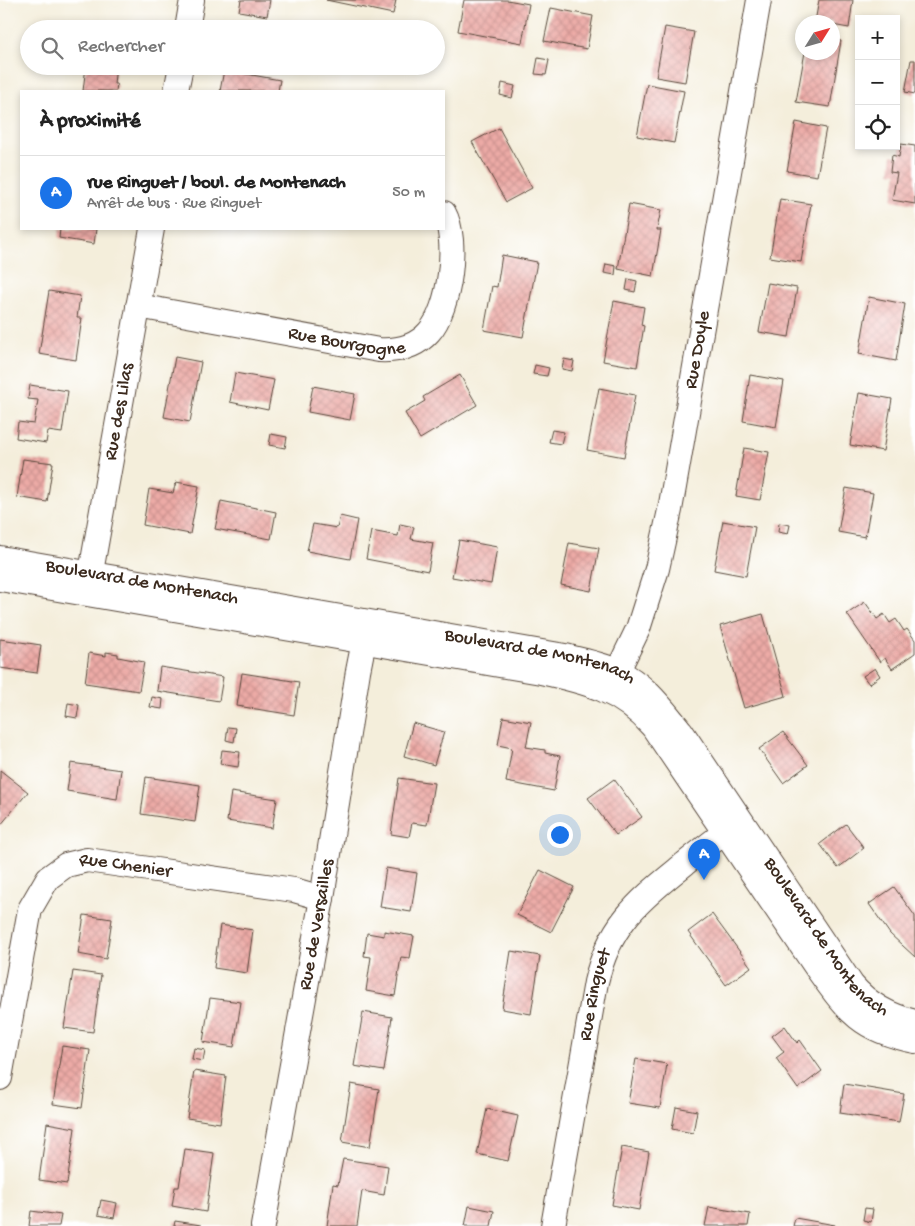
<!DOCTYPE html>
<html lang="fr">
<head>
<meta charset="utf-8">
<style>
	body { margin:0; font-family:"Gochi Hand",sans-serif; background:#f2f2f2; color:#222 }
	.controls { position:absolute; right:15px; top:15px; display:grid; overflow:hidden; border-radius:0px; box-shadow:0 2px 8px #0003 }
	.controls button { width:45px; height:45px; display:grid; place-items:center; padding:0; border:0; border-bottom:1px solid #e0e0e0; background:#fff; color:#222; font:25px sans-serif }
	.compass { position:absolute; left:795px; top:15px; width:45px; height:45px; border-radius:50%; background:#fff; box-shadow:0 2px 8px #0003; rotate:53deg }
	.you { position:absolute; left:559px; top:834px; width:18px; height:18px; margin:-12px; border:4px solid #fff; border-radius:50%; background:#1a73e8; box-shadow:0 0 0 8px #1a73e833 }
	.badge { display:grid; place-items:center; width:32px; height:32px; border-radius:50%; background:#1a73e8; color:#fff; font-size:16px; font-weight:700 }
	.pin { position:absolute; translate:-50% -41px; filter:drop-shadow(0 1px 2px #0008) }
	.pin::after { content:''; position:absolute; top:26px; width:18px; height:15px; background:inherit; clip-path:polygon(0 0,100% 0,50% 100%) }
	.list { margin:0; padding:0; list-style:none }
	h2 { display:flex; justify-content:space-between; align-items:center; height:65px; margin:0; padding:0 20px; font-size:21px }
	h2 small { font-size:16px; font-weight:400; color:#767676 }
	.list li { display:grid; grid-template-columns:32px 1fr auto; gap:15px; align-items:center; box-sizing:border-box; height:75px; padding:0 20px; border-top:1px solid #e0e0e0 }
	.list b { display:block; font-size:19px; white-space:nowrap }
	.list p { margin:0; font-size:16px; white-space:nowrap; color:#767676 }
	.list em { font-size:16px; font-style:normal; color:#767676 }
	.icon { flex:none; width:28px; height:28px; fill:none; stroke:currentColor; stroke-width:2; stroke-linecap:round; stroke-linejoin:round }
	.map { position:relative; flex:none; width:915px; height:1226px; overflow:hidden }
	.search { position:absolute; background:#fff; box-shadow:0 2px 8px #0003; left:20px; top:20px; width:425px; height:55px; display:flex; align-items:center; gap:12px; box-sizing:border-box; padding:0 18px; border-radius:28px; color:#767676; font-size:19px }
	.panel { position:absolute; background:#fff; box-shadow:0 2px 8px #0003; left:20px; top:90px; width:425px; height:140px; border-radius:0px }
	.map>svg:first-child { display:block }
	.building { fill:url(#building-cross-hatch) }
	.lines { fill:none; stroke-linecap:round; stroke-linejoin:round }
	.street-casing { stroke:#57473a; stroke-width:26 }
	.street { stroke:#fff; stroke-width:24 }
	.labels { text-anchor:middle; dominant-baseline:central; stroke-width:4; stroke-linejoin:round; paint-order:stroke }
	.street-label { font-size:19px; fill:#3b2a1e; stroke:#fff }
</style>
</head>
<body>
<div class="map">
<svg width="915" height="1226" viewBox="0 0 915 1226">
	<defs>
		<pattern id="building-cross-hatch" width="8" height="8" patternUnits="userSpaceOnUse" patternTransform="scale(1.25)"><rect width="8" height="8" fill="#ecaaa6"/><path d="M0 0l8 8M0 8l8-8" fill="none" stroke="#cb928e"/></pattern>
	</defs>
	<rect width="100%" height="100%" fill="#fff"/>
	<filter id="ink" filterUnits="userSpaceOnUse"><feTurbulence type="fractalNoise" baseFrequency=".02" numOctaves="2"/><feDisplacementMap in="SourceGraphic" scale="10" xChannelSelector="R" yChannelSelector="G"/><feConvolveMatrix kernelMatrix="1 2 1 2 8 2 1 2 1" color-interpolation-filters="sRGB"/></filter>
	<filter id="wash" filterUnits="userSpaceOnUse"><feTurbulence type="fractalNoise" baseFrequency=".0096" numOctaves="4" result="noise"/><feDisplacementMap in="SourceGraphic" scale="20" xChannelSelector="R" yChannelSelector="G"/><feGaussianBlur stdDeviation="1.12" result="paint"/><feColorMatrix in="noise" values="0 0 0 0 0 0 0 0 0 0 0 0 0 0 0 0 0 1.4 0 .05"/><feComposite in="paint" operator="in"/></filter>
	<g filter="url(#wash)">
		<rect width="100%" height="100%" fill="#f4eedb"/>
		<g id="blocks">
			<g class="building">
				<polygon points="241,0 270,0 267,16 239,11"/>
				<polygon points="326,0 396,0 393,14"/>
				<polygon points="464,0 507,0 529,4 522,43 458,31"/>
				<polygon points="819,0 853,0 849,28 832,25 832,22 815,22"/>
				<polygon points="551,8 593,16 587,49 544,41"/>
				<polygon points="665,27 694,32 685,82 656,77"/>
				<polygon points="832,40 841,41 830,107 796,102 805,52 832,52"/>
				<polygon points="538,58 549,60 546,75 535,74"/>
				<polygon points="911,60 915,60 915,94 905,92"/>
				<polygon points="86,66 116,66 114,84 117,84 116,91 83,91"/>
				<polygon points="224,70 280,80 278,91 220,91"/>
				<polygon points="502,83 515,86 512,98 500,95"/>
				<polygon points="647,84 684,91 674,143 637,136"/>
				<polygon points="796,122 826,128 817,176 787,171"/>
				<polygon points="499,128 532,188 506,202 472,142"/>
				<polygon points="901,144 915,146 915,204 892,200 897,173 890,172 892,155 899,157"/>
				<polygon points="780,199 811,204 801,262 770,257"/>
				<polygon points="629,204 661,210 657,230 661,230 653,276 618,269"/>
				<polygon points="60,229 96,229 94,244 59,238"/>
				<polygon points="502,255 537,262 523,337 484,330 492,286 497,287"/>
				<polygon points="606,264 616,266 615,275 604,273"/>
				<polygon points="628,279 637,281 635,292 626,290"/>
				<polygon points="768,283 797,288 789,337 759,332"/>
				<polygon points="49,291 80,296 77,318 82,318 76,360 39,354"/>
				<polygon points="869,297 905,304 896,361 859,354"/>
				<polygon points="614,301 644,307 641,325 644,326 637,367 603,361"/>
				<polygon points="175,357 201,362 190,422 164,417"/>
				<polygon points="564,359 574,361 572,371 562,369"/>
				<polygon points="535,365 549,368 547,376 533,374"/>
				<polygon points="235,373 274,380 268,410 230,402"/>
				<polygon points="460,375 477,405 420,439 405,413 425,401 423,397"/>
				<polygon points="750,375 784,381 776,427 743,421"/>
				<polygon points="30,385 68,391 62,433 48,431 46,443 16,438 18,422 34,424 38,400 28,399"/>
				<polygon points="313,386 355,394 350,420 308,412"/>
				<polygon points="599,388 635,395 624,457 587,450"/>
				<polygon points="859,393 892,399 883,451 850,445"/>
				<polygon points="552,430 564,432 561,444 549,442"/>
				<polygon points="271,434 287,437 285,448 269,445"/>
				<polygon points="744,448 769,452 760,500 736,496"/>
				<polygon points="23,459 53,463 47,502 17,497"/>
				<polygon points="176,482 199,486 190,534 143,525 149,489 173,493"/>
				<polygon points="846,488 873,493 865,537 838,532"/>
				<polygon points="221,501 276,512 271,539 215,529"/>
				<polygon points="340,516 357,520 350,559 307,551 313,524 337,528"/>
				<polygon points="723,521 755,527 746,576 714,570"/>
				<polygon points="779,523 790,525 788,534 778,532"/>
				<polygon points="400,524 414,527 411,539 433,543 428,571 366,559 371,531 398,536"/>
				<polygon points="459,540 497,547 491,584 452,577"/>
				<polygon points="569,543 599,548 591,591 561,585"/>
				<polygon points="865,602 877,619 884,614 890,623 896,619 904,631 907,629 915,640 915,653 892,669 885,658 880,662 847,614"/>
				<polygon points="763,614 786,696 744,708 720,626"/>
				<polygon points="0,639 41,645 37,673 0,668"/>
				<polygon points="106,652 118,654 118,657 144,662 139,691 85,683 89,653 106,656"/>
				<polygon points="160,667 223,677 219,701 157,691"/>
				<polygon points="875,668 880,676 869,684 863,676"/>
				<polygon points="242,673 299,682 294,715 237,706"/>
				<polygon points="152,697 163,699 162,709 150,707"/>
				<polygon points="68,703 79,705 77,718 66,716"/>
				<polygon points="503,717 531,722 526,747 545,750 545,753 560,756 554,791 506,782 512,748 498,745"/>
				<polygon points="413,723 444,732 434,765 404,756"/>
				<polygon points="228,727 236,728 234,742 226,740"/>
				<polygon points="783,732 808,765 783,783 759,749"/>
				<polygon points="222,750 240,752 238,767 220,764"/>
				<polygon points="71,763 121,770 117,799 67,791"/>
				<polygon points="0,770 28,792 0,826"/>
				<polygon points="146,777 200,785 195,822 141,814"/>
				<polygon points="399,778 434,783 427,825 412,823 409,837 391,834"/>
				<polygon points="614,779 642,817 616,835 588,798"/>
				<polygon points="231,792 277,799 272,828 227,821"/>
				<polygon points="846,824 864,848 838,868 820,844"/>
				<polygon points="386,868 417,873 411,912 380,907"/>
				<polygon points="540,870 574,887 551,932 517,915"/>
				<polygon points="894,887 915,916 915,957 890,934 869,904"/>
				<polygon points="712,914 751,967 726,985 688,932"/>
				<polygon points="84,915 112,919 106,959 78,954"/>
				<polygon points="220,925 253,930 247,973 214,968"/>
				<polygon points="384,931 414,936 410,958 401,957 395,996 366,991 371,957 364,956 367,933 384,936"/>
				<polygon points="511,951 540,956 531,1014 502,1009"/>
				<polygon points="73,971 101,975 93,1032 64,1028"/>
				<polygon points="210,998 241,1002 234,1047 203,1042"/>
				<polygon points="363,1012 392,1017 384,1071 354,1066"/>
				<polygon points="785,1026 797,1043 800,1040 822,1071 798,1089 776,1058 784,1052 772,1036"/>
				<polygon points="62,1046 90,1050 82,1108 53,1104"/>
				<polygon points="194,1048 205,1050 203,1061 192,1059"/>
				<polygon points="636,1059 667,1064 660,1108 628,1103"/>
				<polygon points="194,1071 226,1076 220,1123 187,1118"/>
				<polygon points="351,1084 379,1089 370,1147 342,1142"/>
				<polygon points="844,1084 904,1094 899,1122 840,1113"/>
				<polygon points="676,1107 697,1111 693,1133 672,1129"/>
				<polygon points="487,1109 518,1116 508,1161 477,1154"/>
				<polygon points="47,1123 75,1128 67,1184 39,1180"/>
				<polygon points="622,1147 649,1152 639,1210 612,1205"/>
				<polygon points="185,1149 214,1153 206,1212 172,1206 175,1187 179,1187"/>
				<polygon points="343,1159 388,1166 384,1195 362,1191 357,1226 327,1226 333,1184 338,1185"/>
				<polygon points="101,1200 117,1203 114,1218 98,1215"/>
				<polygon points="469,1206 494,1211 491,1226 465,1226"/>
				<polygon points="709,1207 750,1214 748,1226 705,1226"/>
				<polygon points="865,1208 873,1209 871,1222 863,1220"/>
				<polygon points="31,1211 61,1215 59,1226 29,1226"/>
				<polygon points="795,1218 835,1225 835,1226 793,1226"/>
				<polygon points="175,1221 201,1225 200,1226 174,1226"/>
			</g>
		</g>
	</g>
	<g filter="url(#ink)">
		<use href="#blocks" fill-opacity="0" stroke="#57473a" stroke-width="1"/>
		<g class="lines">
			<defs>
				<g id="street">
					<polyline points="187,29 192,0"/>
					<polyline points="176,91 181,66"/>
					<path id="s1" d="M138,306L379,350C398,351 416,347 429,332C450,309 459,240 444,213"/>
					<path id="s2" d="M0,558L565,656C582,660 601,664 617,671C645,684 662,708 681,731L852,985C869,1005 890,1016 915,1022"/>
					<path d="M0,579L541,672C587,682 621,690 653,727L818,970C848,1012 862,1031 915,1041"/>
					<path id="s3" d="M88,589L152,229"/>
					<path id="s4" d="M611,685L638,629L657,569L670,510L759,0"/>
					<path id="s5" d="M0,1078L30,909L48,878L66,865L87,860L294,890L322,898"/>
					<path id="s6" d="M263,1226L322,898L358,671L367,626"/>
					<path id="s7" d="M553,1226L596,982C609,927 635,904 677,870C697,854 717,837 738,823"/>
				</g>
			</defs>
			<use href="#street" class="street-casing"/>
			<use href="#street" class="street"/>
		</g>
	</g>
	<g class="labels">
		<g class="street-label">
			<text stroke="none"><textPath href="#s1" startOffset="212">Rue Bourgogne</textPath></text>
			<text stroke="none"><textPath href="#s4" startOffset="348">Rue Doyle</textPath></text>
			<text stroke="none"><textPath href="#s3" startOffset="180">Rue des Lilas</textPath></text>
			<text stroke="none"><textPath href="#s2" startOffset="144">Boulevard de Montenach</textPath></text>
			<text stroke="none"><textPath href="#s2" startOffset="549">Boulevard de Montenach</textPath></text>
			<text stroke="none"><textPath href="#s5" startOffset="290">Rue Chenier</textPath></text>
			<text stroke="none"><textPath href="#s6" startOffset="306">Rue de Versailles</textPath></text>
			<text stroke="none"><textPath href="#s2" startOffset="969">Boulevard de Montenach</textPath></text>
			<text stroke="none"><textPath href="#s7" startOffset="235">Rue Ringuet</textPath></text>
		</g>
	</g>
</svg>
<div class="controls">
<button>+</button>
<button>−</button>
<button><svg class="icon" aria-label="locate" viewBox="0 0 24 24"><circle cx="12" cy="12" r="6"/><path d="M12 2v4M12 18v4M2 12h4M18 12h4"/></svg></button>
</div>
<svg class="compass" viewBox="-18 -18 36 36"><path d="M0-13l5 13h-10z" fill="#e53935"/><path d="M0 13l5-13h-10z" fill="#767676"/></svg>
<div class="you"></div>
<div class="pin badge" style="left:704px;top:880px">A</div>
<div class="search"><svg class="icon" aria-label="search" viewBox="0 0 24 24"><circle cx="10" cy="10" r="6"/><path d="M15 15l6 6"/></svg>Rechercher</div>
<section class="panel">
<h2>À proximité<small></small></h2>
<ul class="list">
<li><span class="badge">A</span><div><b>rue Ringuet / boul. de Montenach</b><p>Arrêt de bus · Rue Ringuet</p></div><em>50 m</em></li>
</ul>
</section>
</div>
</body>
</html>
